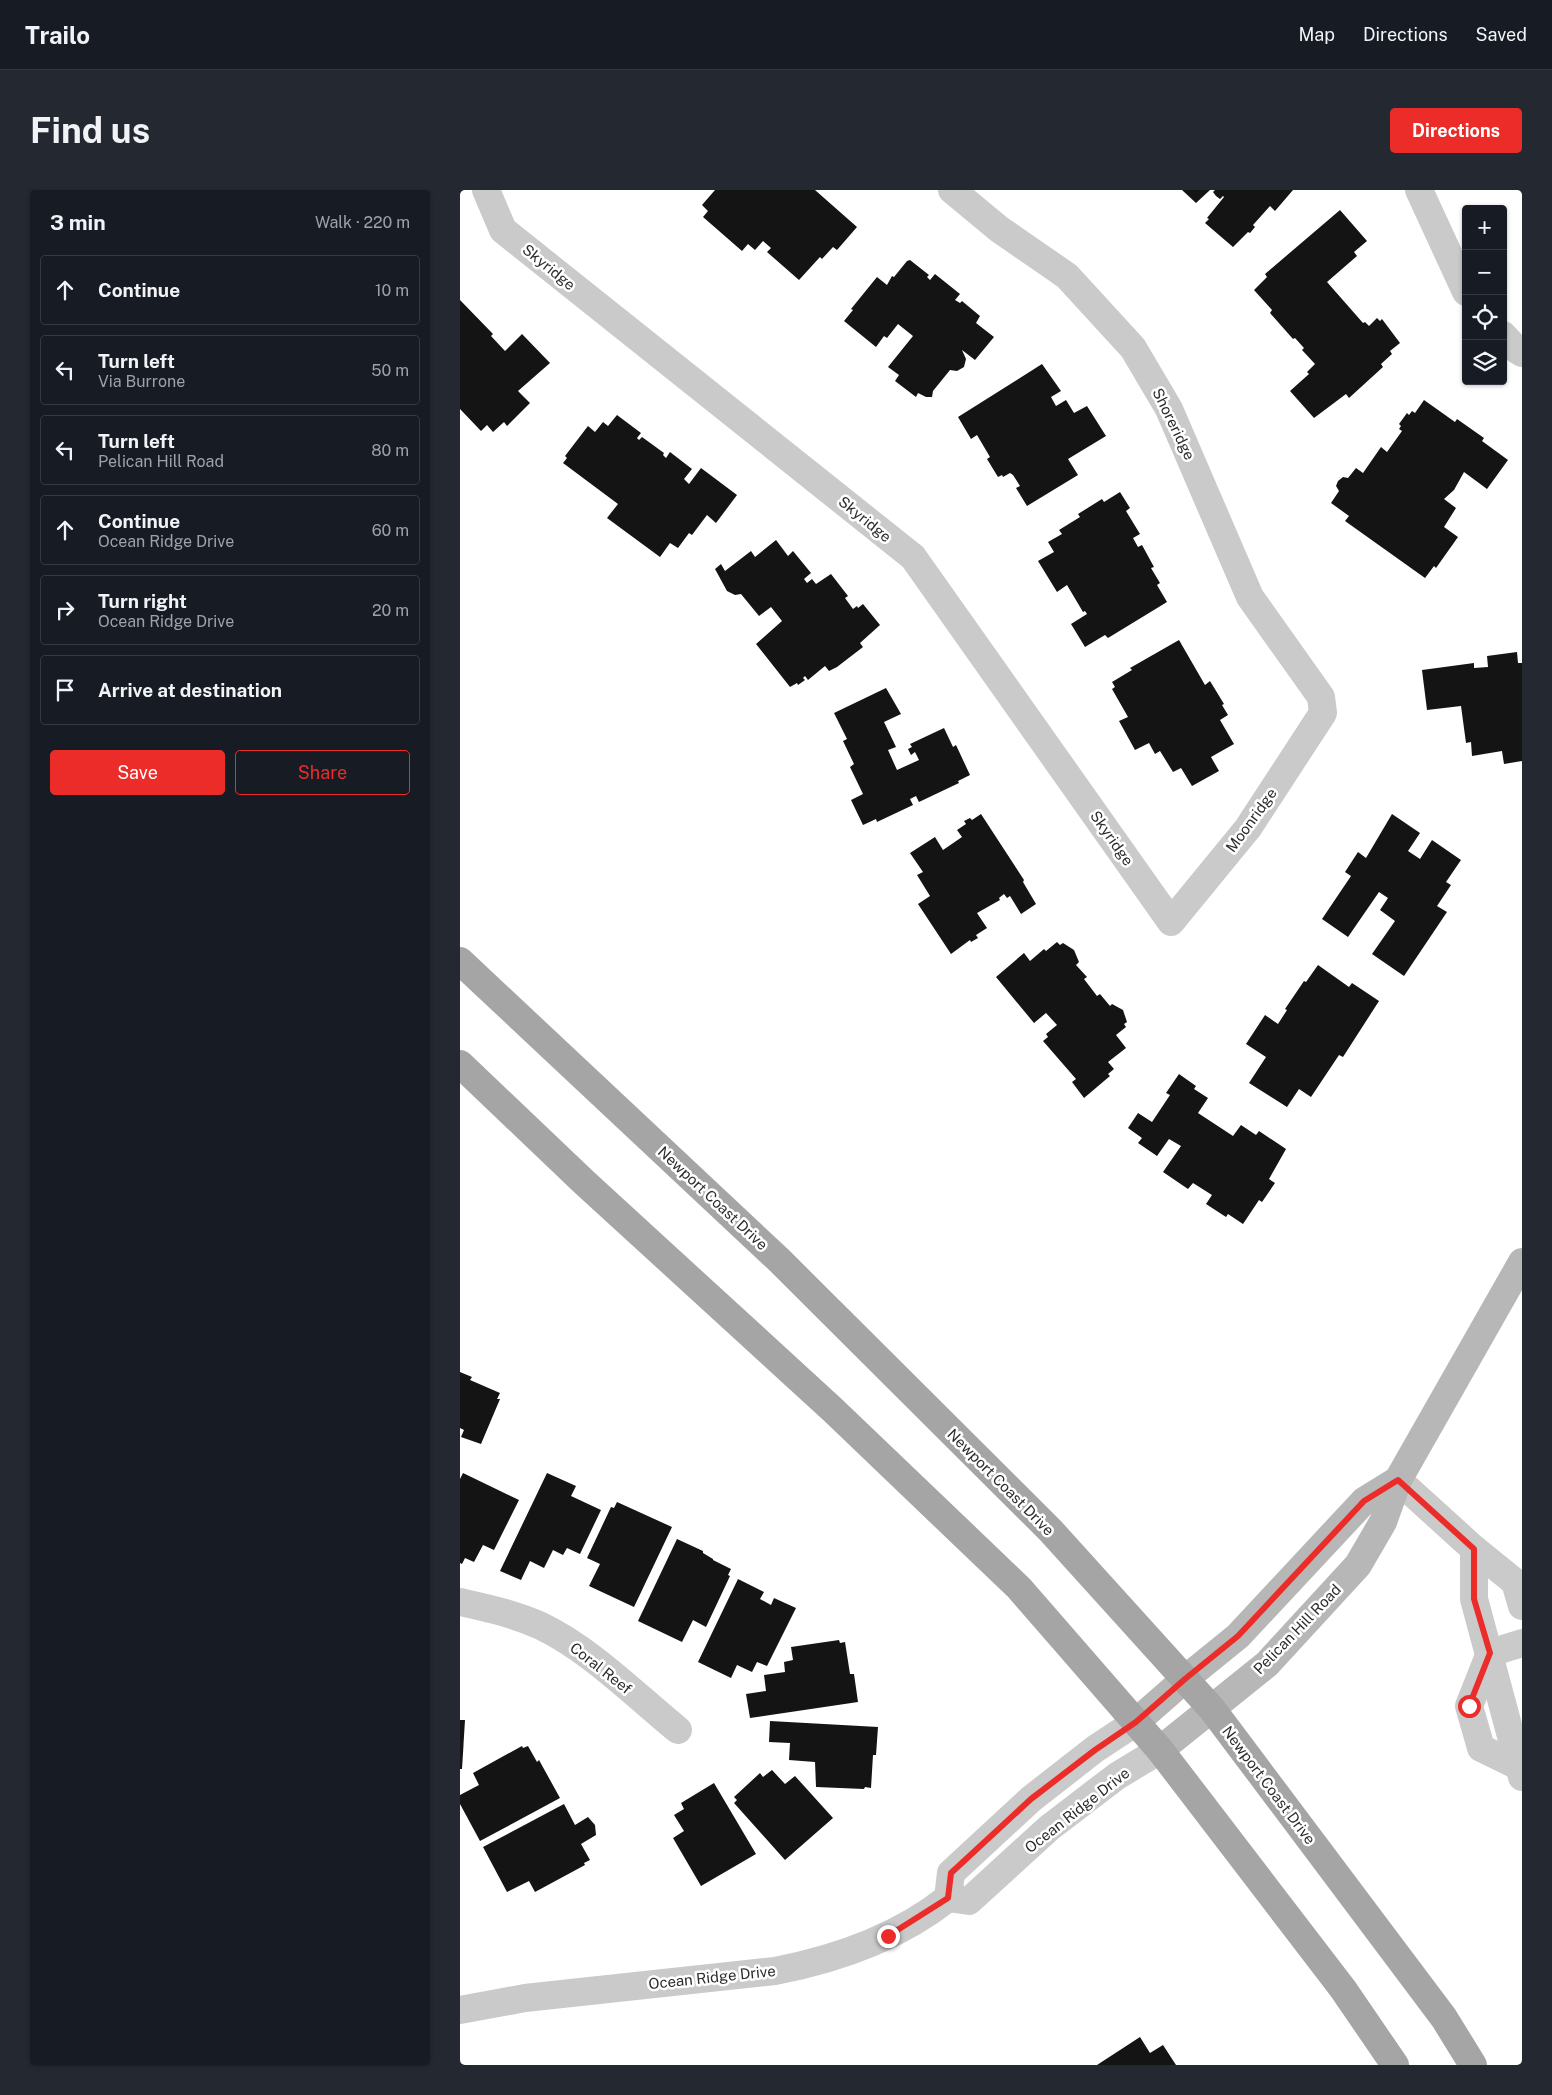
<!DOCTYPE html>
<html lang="en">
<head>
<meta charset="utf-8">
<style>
	body { margin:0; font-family:"Public Sans",sans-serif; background:#242831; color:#f1f3f6 }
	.controls { position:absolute; right:15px; top:15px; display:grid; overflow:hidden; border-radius:5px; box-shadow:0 1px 4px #0004 }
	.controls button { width:45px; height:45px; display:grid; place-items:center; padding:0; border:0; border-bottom:1px solid #363941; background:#171b24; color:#f1f3f6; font:25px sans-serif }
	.stop { position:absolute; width:15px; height:15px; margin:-11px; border:4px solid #eb2c28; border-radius:50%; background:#fff }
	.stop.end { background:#eb2c28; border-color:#fff; box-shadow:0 1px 5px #0008 }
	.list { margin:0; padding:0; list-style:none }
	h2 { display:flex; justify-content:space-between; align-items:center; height:65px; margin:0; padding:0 20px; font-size:21px }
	h2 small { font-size:16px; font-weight:400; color:#9ea1a6 }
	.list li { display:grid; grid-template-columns:32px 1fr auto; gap:15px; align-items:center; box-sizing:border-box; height:70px; margin:0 10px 10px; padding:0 10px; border:1px solid #363941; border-radius:5px }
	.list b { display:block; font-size:19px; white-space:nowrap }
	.list p { margin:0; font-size:16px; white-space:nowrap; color:#9ea1a6 }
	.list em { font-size:16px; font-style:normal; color:#9ea1a6 }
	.actions { display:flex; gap:10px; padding:15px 20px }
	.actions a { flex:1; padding:11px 0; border:1px solid #eb2c28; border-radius:5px; text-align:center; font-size:18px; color:#eb2c28 }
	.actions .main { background:#eb2c28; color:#fff }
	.icon { flex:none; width:28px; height:28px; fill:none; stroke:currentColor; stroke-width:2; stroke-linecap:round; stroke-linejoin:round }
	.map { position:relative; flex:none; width:1062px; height:1875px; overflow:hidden; border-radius:5px }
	header { display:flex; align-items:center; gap:30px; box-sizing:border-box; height:70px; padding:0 25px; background:#171b24; border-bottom:1px solid #363941 }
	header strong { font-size:24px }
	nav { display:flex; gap:28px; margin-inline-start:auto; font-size:18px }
	.intro { display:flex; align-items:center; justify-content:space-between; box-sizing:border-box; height:120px; padding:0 30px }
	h1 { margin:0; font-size:35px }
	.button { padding:12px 22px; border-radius:5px; background:#eb2c28; color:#fff; font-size:18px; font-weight:700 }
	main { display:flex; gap:30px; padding:0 30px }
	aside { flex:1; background:#171b24; border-radius:5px; box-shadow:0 1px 4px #0004 }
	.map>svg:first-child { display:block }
	.building { fill:#141414 }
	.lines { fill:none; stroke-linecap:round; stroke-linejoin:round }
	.street { stroke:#cacaca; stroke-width:28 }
	.secondary { stroke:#b7b7b7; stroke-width:28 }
	.primary { stroke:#a5a5a5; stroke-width:28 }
	.route { stroke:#eb2c28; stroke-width:6 }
	.labels { text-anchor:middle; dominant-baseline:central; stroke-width:5; stroke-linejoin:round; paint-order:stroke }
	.street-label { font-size:15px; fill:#2d2d2d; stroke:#fff }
</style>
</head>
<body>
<header>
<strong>Trailo</strong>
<nav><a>Map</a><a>Directions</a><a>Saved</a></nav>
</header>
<div class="intro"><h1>Find us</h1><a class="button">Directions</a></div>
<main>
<aside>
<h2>3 min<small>Walk · 220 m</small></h2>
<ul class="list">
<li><svg class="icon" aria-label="ahead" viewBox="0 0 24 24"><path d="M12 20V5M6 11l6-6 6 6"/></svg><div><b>Continue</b></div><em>10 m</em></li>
<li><svg class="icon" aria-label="left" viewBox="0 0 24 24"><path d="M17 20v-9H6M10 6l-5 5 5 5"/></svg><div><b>Turn left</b><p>Via Burrone</p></div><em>50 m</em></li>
<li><svg class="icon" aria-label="left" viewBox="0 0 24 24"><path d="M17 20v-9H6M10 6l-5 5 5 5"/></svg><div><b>Turn left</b><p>Pelican Hill Road</p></div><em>80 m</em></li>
<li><svg class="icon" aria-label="ahead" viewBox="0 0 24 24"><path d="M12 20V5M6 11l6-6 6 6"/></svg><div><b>Continue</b><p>Ocean Ridge Drive</p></div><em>60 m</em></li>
<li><svg class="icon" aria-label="right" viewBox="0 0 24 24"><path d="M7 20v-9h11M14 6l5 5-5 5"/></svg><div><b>Turn right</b><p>Ocean Ridge Drive</p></div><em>20 m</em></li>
<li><svg class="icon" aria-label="arrive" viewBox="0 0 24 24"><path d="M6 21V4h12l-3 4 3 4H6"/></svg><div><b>Arrive at destination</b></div></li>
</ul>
<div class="actions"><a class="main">Save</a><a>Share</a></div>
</aside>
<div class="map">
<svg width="1062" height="1875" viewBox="0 0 1062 1875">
	<rect width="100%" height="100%" fill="#fff"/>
	<g class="building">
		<polygon points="255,0 355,0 397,37 377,60 373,57 362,69 360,67 339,90 307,62 311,58 303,51 295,60 288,54 282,61 243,27 248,21 242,15"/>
		<polygon points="722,0 750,0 736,13"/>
		<polygon points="755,0 833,0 815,21 810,16 793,35 795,37 790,43 788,42 773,57 745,33 749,29 747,28 764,7 763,6 760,9 756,6 753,2"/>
		<polygon points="880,20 907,51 894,62 897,66 867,92 903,133 905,132 909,136 917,128 920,131 922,129 940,153 930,161 932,164 921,174 923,177 889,208 886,204 854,228 830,201 849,184 847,182 855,174 842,160 844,158 835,148 833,149 810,123 812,120 794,100 807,87 805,84"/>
		<polygon points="450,70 469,85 467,87 470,90 475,84 500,104 495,110 500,113 502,111 520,126 516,133 534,147 515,170 502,160 506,169 504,177 497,181 490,180 473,201 472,207 466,207 458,203 456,207 435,191 439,185 428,177 453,146 438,134 427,148 424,146 416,157 384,131 393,120 391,119 417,87 427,95 432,86 434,87 447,71"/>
		<polygon points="0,110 33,144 31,146 45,161 62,144 90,173 58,201 70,213 47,236 44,232 33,242 27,235 21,241 0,219"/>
		<polygon points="582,174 601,201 591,207 596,216 606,210 614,223 627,216 646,246 608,269 618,285 567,316 556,298 560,296 553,285 550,283 543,287 542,285 538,287 527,269 530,267 517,245 511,249 498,227"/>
		<polygon points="964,210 995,232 997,229 1024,248 1022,251 1048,270 1027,299 1004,282 994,300 984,309 996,318 984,337 998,347 976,378 974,376 965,388 885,331 889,326 871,313 879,301 876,296 878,291 883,287 888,288 896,278 903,283 921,257 927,262 942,241 939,239 941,236 939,234 947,223 949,225 952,221 955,223"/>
		<polygon points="157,225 181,243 177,248 179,250 182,247 204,263 203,265 206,268 210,262 232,279 224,289 229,294 241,278 277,305 256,333 247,325 232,345 229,343 218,358 210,353 200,367 147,328 158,314 103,273 107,268 105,266 128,236 135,242 143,232 148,236"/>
		<polygon points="660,302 670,318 666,321 680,344 673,348 678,357 682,355 694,377 691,378 700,393 697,395 707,412 648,448 645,445 625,457 611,434 627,424 625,421 623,422 607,395 597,402 578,371 594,362 588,352 602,344 599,340 620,327 618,324 642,309 644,312"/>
		<polygon points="316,350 328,366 333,361 351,383 344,389 347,393 352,389 356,394 371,384 388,406 385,408 393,419 397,416 398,418 403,414 420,435 400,453 403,457 377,477 369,481 365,476 348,490 345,486 343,488 345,490 338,495 337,493 330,497 296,454 322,431 311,417 299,426 281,404 275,405 267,401 255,379 261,374 265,381 291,361 295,367"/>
		<polygon points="719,450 745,495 750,491 764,514 762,515 768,525 760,530 774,554 751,567 759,581 732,596 721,578 713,582 700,561 695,564 689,553 675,560 659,531 668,527 652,499 655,497 652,492 672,480 670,478"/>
		<polygon points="1057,462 1058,473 1062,473 1062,571 1044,574 1042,561 1012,566 1011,552 1006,553 1001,516 967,520 962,480 1014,473 1014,478 1028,477 1027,466"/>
		<polygon points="426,498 441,524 424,532 436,557 428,560 437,580 459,570 455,562 451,565 448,559 452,557 450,554 484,538 493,557 496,555 510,585 498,591 499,593 459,612 456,606 450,609 453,615 417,632 416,629 403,635 391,610 403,604 390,577 394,574 383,551 387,549 374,523"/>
		<polygon points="521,624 564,690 563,692 576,714 561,724 550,706 547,708 544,704 539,708 540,710 517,723 527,738 516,745 518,748 511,752 510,750 491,764 458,714 470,706 457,685 463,682 450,663 475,647 483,660 502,647 497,640 506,634 504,631 510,628 512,630"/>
		<polygon points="932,624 960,643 948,661 960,669 972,650 1001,670 986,692 991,695 977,716 987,722 944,786 912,764 935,731 920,720 928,708 919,702 888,747 862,729 891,686 885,682 898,662 906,668"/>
		<polygon points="597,752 600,755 603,753 614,760 619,772 616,775 627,787 624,789 637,806 640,804 650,816 652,814 663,820 667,832 664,834 666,837 656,845 666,858 648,872 654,879 648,884 650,886 624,908 612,892 616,889 583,851 588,847 586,844 597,835 586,823 574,833 536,787 564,763 570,771 584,759 586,761"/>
		<polygon points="858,775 889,797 892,793 919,811 883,867 879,865 851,907 839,899 827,917 789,893 806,867 786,854 805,825 818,834 827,820 825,819 844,791 846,792"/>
		<polygon points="719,884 736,896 734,899 748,908 738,923 773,946 781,935 796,945 799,941 826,959 809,989 815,993 802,1012 799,1010 783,1034 768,1024 766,1027 746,1014 752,1005 733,993 728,999 703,982 721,956 709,949 697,966 678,953 682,948 668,938 678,923 692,932 710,905 706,903"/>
		<polygon points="0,1182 12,1187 10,1190 40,1203 37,1209 40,1209 21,1254 1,1247 4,1240 0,1238"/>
		<polygon points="3,1283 59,1310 34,1360 23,1355 14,1372 5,1368 2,1374 0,1373 0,1289"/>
		<polygon points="87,1283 116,1296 111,1306 141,1320 120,1364 107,1358 103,1365 93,1360 84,1378 70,1371 61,1390 40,1381"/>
		<polygon points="157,1312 212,1337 174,1417 129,1396 140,1374 127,1368 151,1317 154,1318"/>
		<polygon points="217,1349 243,1361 243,1363 253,1369 253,1370 271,1379 268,1385 270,1386 246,1437 233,1430 222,1452 178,1431"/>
		<polygon points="278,1389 304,1402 300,1409 311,1415 314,1408 336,1418 307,1476 297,1472 292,1482 277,1475 271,1488 238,1472"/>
		<polygon points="379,1450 380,1453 385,1452 390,1484 394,1484 398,1512 290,1528 286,1504 306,1501 304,1485 325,1482 324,1472 333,1470 331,1457"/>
		<polygon points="0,1530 5,1530 2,1579 0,1579"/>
		<polygon points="310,1531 418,1537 416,1565 413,1565 411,1598 405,1597 404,1599 356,1597 355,1572 329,1570 330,1553 309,1552"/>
		<polygon points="62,1556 63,1558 68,1556 77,1572 79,1570 100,1608 20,1651 0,1614 0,1605 19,1595 13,1583"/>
		<polygon points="312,1580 325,1594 335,1586 373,1628 325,1670 274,1613 277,1610 274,1607 300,1583 303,1587"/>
		<polygon points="254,1593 296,1664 241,1696 213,1648 224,1641 214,1625 224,1619 221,1613"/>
		<polygon points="104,1614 115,1635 128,1627 135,1635 136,1645 121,1654 130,1670 124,1673 125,1675 75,1702 69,1691 47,1702 23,1657"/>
		<polygon points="680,1847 690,1863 703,1855 716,1875 637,1875"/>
	</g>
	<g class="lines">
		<g class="street">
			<polyline points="26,0 43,40 453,367 711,732 788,638 863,523 861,507 790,407 709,219 673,158 607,86 539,39 492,0"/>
			<polyline points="959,0 1006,102"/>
			<polyline points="1043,145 1057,160 1062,163"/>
			<polyline points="938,1290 1014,1359 1055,1392 1062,1416"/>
			<polyline points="1014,1359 1014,1409 1062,1587"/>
			<path d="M0,1412C27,1418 55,1424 81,1436C131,1460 175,1505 218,1540"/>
			<polyline points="1062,1453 1030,1463 1009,1516 1021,1558 1060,1577 1062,1576"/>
			<polyline points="488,1708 509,1711 589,1638 657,1586 700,1560"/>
			<path d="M0,1820L65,1808L315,1781C377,1769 438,1748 488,1708L491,1683L571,1609L635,1559L676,1532"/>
		</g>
		<g class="secondary">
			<polyline points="676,1532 725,1489 778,1446 904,1311 938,1290"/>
			<polyline points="700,1560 807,1474 898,1375 923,1332 938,1290 1062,1072"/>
		</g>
		<g class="primary">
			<polyline points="0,771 319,1070 591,1341 752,1519 984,1828 1013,1875"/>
			<polyline points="0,874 125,993 373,1220 559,1398 700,1560 883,1799 935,1875"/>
		</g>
	</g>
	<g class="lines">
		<polyline class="route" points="428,1746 488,1708 491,1683 571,1609 635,1560 676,1532 725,1489 778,1446 904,1311 938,1290 1014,1359 1014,1409 1030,1463 1009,1516"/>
	</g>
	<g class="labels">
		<g class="street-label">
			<text transform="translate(89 77) rotate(39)">Skyridge</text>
			<text transform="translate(714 234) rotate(64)">Shoreridge</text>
			<text transform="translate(405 329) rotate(39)">Skyridge</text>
			<text transform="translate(791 630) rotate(-54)">Moonridge</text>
			<text transform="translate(652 648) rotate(55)">Skyridge</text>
			<text transform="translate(253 1008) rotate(43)">Newport Coast Drive</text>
			<text transform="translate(541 1292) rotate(45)">Newport Coast Drive</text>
			<text transform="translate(837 1439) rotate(-46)">Pelican Hill Road</text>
			<text transform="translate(141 1478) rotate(38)">Coral Reef</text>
			<text transform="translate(809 1595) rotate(53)">Newport Coast Drive</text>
			<text transform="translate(617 1620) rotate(-38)">Ocean Ridge Drive</text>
			<text transform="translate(252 1787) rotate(-6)">Ocean Ridge Drive</text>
		</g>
	</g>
</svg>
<div class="controls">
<button>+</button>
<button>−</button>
<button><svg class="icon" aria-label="locate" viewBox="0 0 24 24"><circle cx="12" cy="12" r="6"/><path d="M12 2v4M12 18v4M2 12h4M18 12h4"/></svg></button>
<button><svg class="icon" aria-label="layers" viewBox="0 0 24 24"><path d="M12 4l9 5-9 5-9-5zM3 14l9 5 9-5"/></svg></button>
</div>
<div class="stop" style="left:1009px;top:1516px"></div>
<div class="stop end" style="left:428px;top:1746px"></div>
</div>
</main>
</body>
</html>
